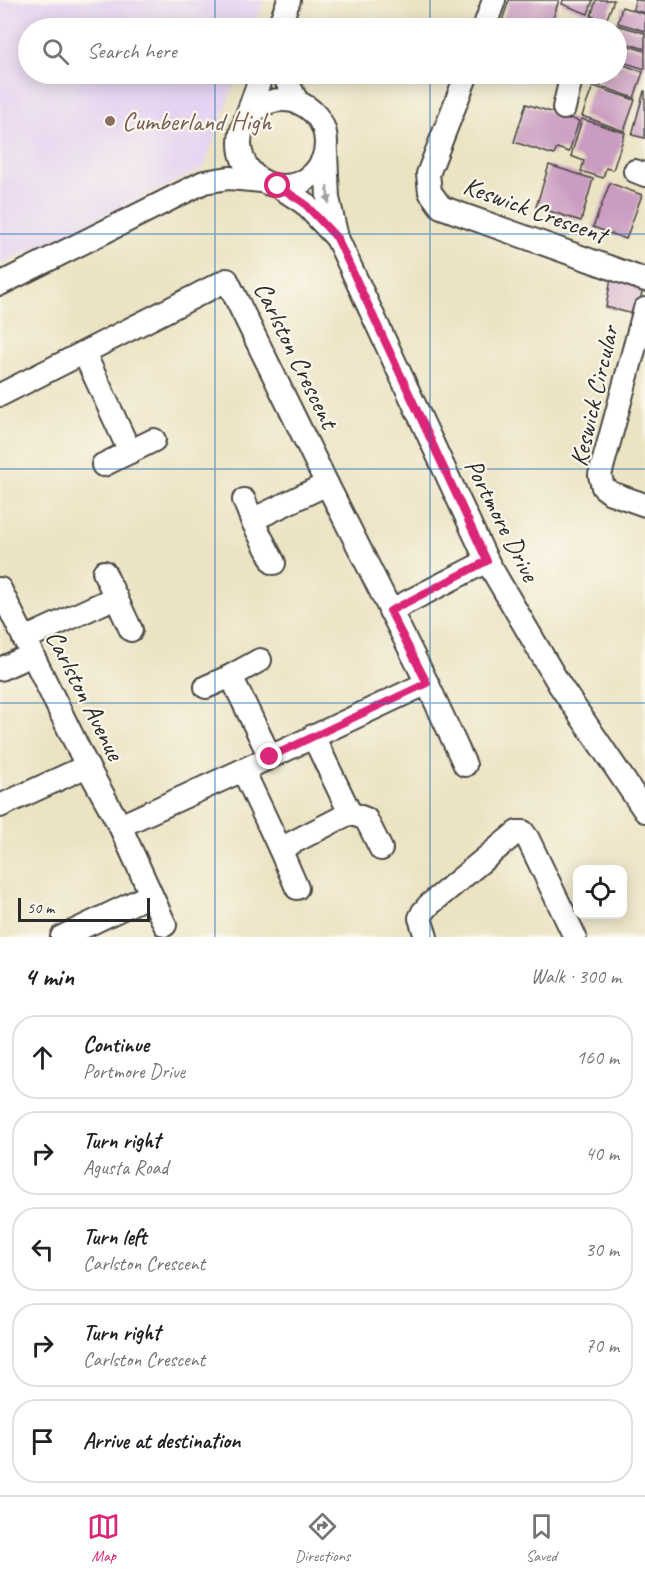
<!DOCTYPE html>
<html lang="en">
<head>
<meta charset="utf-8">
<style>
	body { margin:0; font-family:Caveat,sans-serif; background:#f6f6f6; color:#202124 }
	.controls { position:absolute; right:18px; bottom:18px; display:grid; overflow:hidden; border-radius:12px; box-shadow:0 3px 15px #0003 }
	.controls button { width:54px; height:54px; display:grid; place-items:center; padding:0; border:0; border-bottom:2px solid #e0e0e0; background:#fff; color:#202124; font:30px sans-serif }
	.scale { position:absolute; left:18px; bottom:15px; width:132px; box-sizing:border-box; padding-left:6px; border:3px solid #2b2b2b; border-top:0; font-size:16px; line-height:21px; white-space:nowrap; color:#2b2b2b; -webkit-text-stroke:4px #fbf7ec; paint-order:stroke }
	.stop { position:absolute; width:18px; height:18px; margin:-14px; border:4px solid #db2777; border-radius:50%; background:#fff }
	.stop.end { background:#db2777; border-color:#fff; box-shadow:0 2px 6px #0008 }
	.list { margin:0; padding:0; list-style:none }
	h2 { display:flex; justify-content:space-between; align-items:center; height:78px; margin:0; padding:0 24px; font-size:26px }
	h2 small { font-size:20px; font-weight:400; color:#757577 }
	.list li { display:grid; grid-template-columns:39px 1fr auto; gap:18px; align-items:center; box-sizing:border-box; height:84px; margin:0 12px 12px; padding:0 12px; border:2px solid #e0e0e0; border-radius:24px }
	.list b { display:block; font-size:22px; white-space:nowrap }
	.list p { margin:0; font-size:20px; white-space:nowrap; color:#757577 }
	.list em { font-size:20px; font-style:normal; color:#757577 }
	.icon { flex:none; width:33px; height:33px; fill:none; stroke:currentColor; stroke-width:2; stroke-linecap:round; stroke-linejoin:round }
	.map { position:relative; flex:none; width:645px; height:937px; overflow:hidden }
	.search { position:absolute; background:#fff; box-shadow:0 3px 15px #0003; left:18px; right:18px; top:18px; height:66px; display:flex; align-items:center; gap:15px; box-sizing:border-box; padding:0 21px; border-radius:33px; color:#757577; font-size:22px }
	.sheet { height:558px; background:#fff }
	nav { display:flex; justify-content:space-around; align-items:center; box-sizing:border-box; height:84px; border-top:2px solid #e0e0e0; background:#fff; font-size:16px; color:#757577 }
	nav a { display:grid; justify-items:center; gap:3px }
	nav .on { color:#db2777 }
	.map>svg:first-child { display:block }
	.built { fill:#e5d3f1 }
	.building { fill:#ca9cc1 }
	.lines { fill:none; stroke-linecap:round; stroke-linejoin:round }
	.minor-casing { stroke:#484742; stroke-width:26 }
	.minor { stroke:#fff; stroke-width:22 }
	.oneway { fill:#a0a0a0 }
	.route { stroke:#db2777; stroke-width:8 }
	.grid { fill:none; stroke:#1f6fb2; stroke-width:1.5; stroke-opacity:0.55 }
	.education-dot { fill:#8d6e63; stroke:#fbf7ec; stroke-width:2 }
	.labels { text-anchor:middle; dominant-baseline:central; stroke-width:4.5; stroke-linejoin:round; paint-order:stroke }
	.education-label { font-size:26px; fill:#785e54; stroke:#fbf7ec; text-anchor:start }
	.street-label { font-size:26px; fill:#2b2b2b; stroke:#fbf7ec }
</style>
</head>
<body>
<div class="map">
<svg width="645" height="937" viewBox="0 0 645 937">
	<rect width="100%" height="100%" fill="#fbf7ec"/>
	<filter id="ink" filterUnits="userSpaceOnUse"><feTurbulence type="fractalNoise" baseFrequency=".0167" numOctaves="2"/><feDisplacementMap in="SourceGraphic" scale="12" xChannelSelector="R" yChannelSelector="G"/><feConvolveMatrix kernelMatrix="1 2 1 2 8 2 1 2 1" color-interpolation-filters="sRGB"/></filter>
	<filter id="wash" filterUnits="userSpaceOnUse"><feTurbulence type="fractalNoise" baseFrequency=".008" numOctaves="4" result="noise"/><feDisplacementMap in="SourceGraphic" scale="24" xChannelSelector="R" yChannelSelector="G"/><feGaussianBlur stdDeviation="1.35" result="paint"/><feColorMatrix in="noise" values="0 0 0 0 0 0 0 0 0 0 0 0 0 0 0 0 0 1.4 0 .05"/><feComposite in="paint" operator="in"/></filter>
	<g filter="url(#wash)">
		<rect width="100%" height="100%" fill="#ece3c3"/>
		<polygon class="built" points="0,0 264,0 254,28 28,28 28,74 238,74 204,168 0,265"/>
		<g id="blocks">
			<g class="building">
				<polygon points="509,0 559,0 550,28 514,28 501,24"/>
				<polygon points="563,0 593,0 588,14 562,4"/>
				<polygon points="596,0 614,0 606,21 591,16"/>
				<polygon points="635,0 645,1 645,13 633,10"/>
				<polygon points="622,7 645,14 645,31 618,23"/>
				<polygon points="613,24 645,33 645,49 616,40 616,28 612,28"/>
				<polygon points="616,42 645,51 645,69 616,60"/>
				<polygon points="616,62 643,72 634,98 598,85 602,74 616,74"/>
				<polygon points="593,86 635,100 624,131 582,116"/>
				<polygon points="644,91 645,91 645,138 632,135"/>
				<polygon points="526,104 579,121 569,152 557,148 554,155 514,142"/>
				<polygon points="582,119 625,133 613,170 606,168 603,178 581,171 584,161 571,156"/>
				<polygon points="549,165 593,179 581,221 536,207"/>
				<polygon points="610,183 642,195 626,239 593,227"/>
				<polygon points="611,278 643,288 637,315 606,307"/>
			</g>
		</g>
	</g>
	<g filter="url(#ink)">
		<use href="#blocks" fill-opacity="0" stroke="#484742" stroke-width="1.5"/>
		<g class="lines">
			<defs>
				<g id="minor">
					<polyline points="278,28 289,0"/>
					<polyline points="484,28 494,0"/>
					<polyline points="283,74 297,101"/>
					<polyline points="467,74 428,174 430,192 441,207 645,280"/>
					<circle cx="283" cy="143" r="43"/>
					<polyline points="564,108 572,74"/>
					<polyline points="246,118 262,74"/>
					<polyline points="326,152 328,198 337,238 487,561 559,684 645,811"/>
					<polyline points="635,171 645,175"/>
					<polyline points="278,186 304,203 336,237"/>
					<polyline points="0,284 204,182 229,178 262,181"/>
					<polyline points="645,309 600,475 603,487 611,493 645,505"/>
					<polyline points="84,353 130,452"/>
					<polyline points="0,395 227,280 327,484 427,683 465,765"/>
					<polyline points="103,465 154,440"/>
					<polyline points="244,500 252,520 274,563"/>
					<polyline points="252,520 327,484"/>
					<polyline points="104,572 131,630"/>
					<polyline points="0,589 87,766 120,826 165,925"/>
					<polyline points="390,611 487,561"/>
					<polyline points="24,639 116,597"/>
					<polyline points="0,669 32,655"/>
					<polyline points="231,676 270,757"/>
					<polyline points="206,687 231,676 260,660"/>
					<polyline points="243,770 280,849 350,813 313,736"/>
					<polyline points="0,806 87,766"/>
					<polyline points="350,813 366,819 381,849"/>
					<polyline points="120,826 243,770 427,683"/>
					<polyline points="280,849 297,888"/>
					<polyline points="62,937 150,895"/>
					<polyline points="426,937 420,918 423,912 429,905 517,832 523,832 528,839 575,937"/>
				</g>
			</defs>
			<use href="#minor" class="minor-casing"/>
			<use href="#minor" class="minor"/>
		</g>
		<defs><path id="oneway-solid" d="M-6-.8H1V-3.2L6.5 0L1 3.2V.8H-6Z" transform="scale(1.5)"/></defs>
		<use class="oneway" href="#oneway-solid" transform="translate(328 195) rotate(84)"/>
	</g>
	<g class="lines" filter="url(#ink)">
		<polyline class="route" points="270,757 427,683 390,611 487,561 337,238 304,203 278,186"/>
	</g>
	<path class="grid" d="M215,0V28M430,0V28M215,74V937M430,74V937M0,234H645M0,469H645M0,703H645"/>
	<circle class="education-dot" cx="110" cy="121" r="6"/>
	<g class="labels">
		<g class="education-label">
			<text x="122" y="121">Cumberland High</text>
		</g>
		<g class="street-label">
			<text transform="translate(535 210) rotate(20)">Keswick Crescent</text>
			<text transform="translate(296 355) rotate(64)">Carlston Crescent</text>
			<text transform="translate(594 396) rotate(-77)">Keswick Circular</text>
			<text transform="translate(502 520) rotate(63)">Portmore Drive</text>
			<text transform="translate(85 695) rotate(63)">Carlston Avenue</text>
		</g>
	</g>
</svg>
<div class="controls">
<button><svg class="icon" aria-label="locate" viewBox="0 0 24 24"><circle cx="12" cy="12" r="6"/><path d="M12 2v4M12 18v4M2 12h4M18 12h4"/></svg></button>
</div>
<div class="scale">50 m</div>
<div class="stop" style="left:278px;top:186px"></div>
<div class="stop end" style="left:270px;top:757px"></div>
<div class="search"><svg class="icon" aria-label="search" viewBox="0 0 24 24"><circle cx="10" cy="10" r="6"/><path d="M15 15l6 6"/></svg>Search here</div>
</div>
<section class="sheet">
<h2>4 min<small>Walk · 300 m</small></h2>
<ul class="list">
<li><svg class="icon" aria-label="ahead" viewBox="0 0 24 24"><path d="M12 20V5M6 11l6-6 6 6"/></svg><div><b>Continue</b><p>Portmore Drive</p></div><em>160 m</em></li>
<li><svg class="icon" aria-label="right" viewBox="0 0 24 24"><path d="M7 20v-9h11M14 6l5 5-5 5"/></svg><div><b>Turn right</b><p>Agusta Road</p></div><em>40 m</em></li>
<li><svg class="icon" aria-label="left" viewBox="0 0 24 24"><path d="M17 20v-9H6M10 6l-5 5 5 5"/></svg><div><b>Turn left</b><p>Carlston Crescent</p></div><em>30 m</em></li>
<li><svg class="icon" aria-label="right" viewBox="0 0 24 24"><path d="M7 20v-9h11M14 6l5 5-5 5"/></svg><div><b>Turn right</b><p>Carlston Crescent</p></div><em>70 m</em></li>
<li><svg class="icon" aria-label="arrive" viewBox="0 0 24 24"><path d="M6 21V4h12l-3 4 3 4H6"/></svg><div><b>Arrive at destination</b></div></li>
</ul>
</section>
<nav>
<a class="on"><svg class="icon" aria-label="map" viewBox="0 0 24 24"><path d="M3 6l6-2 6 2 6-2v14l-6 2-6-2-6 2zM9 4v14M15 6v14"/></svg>Map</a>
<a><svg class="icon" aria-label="directions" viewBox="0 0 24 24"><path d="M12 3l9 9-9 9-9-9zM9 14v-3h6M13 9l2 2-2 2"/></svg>Directions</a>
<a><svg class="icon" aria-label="saved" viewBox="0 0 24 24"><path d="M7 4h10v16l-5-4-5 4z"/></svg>Saved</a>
</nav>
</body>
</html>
